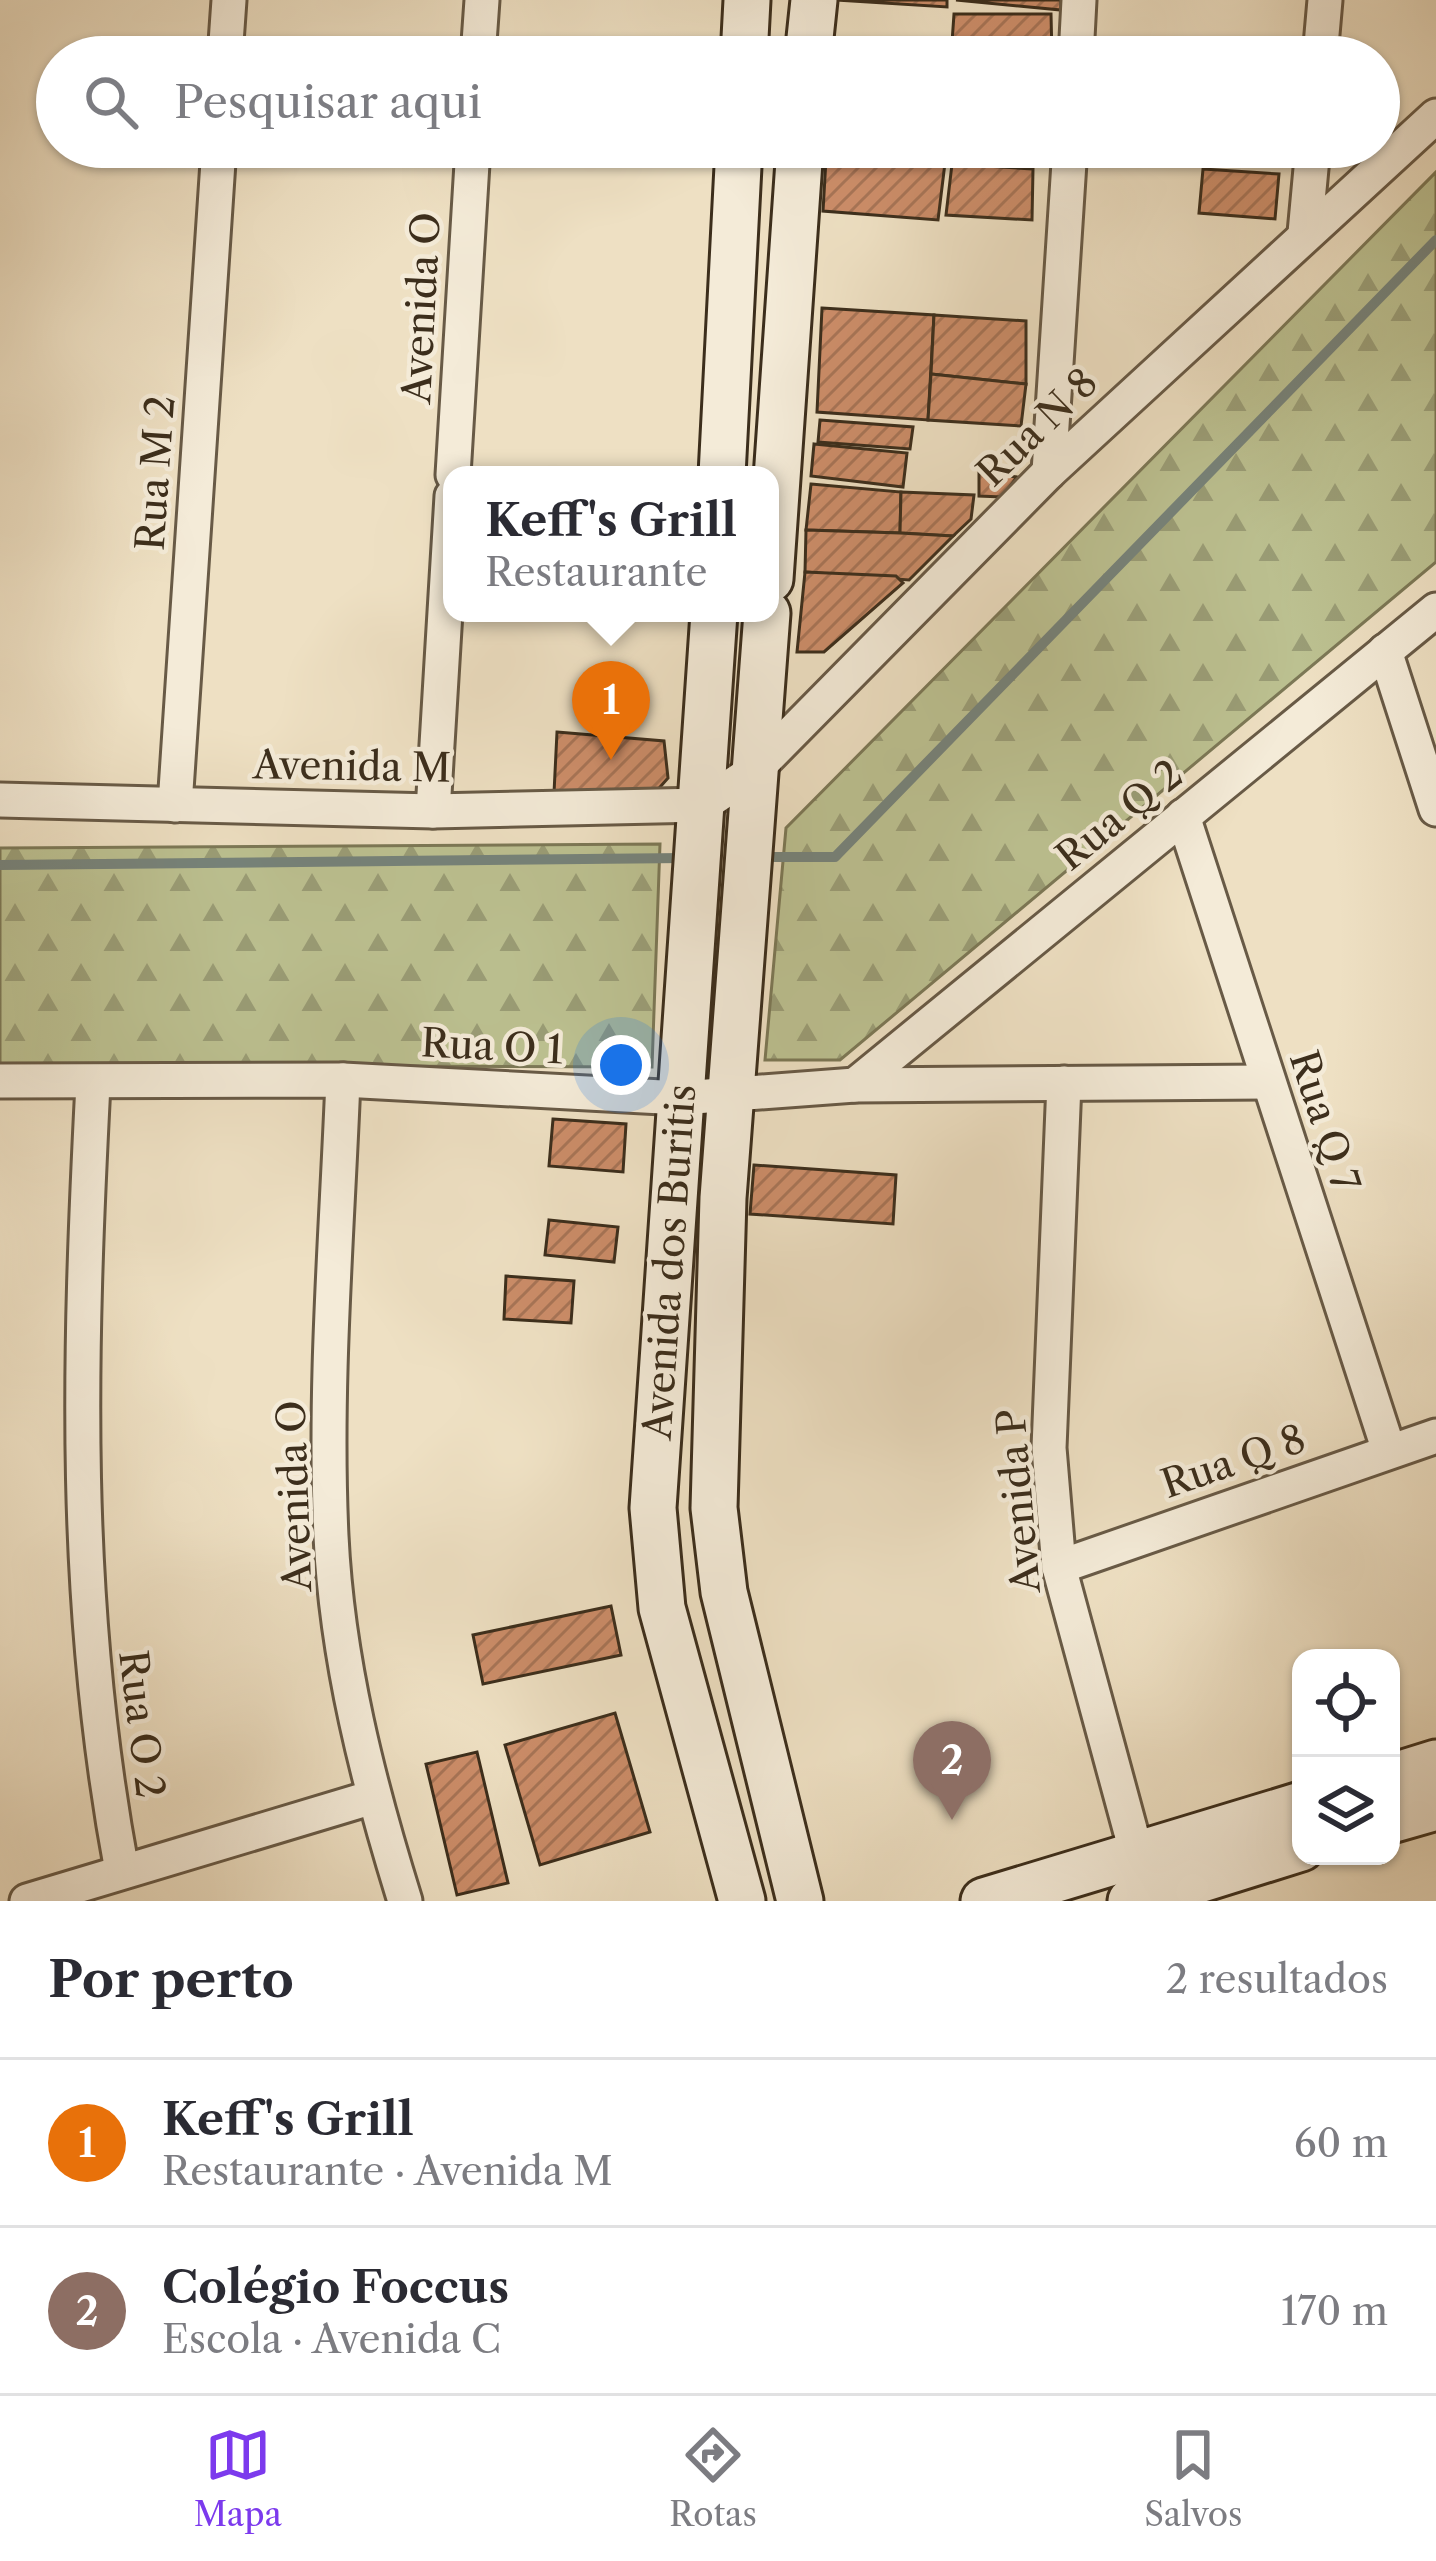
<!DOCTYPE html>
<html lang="pt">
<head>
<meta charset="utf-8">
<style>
	body { margin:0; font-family:"Libre Caslon Text",serif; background:#f2f2f3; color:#2b2b33 }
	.controls { position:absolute; right:36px; bottom:36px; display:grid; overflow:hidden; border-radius:24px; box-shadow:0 3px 9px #0004 }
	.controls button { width:108px; height:108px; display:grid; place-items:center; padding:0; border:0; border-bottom:3px solid #e1e1e2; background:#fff; color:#2b2b33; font:60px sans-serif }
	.you { position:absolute; left:621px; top:1065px; width:42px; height:42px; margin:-30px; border:9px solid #fff; border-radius:50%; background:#1a73e8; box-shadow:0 0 0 18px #1a73e833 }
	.badge { display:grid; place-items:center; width:78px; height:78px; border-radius:50%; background:#7c3aed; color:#fff; font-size:39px; font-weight:700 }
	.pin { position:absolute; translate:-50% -99px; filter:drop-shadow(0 3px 6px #0008) }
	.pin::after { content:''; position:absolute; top:63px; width:42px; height:36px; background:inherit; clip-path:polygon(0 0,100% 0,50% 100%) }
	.popup { position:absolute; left:443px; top:466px; width:336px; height:156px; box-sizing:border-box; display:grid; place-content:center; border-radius:24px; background:#fff; filter:drop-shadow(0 3px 9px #0005); font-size:39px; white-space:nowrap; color:#7c7c81 }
	.popup b { font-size:45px; color:#2b2b33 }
	.popup::after { content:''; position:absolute; left:50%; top:100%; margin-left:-24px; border:24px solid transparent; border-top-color:#fff }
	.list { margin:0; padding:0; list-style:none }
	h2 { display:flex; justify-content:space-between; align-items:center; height:156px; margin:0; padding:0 48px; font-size:51px }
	h2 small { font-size:39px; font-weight:400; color:#7c7c81 }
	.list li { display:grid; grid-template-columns:78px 1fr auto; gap:36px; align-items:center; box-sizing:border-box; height:168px; padding:0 48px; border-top:3px solid #e1e1e2 }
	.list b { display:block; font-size:45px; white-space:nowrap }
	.list p { margin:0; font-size:39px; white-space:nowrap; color:#7c7c81 }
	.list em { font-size:39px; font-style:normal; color:#7c7c81 }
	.icon { flex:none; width:66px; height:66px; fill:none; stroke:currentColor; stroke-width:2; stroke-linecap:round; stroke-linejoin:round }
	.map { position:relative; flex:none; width:1436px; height:1901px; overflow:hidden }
	.search { position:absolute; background:#fff; box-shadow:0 3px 9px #0004; left:36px; right:36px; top:36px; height:132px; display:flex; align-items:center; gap:30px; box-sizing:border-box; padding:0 42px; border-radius:66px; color:#7c7c81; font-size:45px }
	.sheet { height:492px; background:#fff }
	nav { display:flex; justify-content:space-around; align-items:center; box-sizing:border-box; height:168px; border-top:3px solid #e1e1e2; background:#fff; font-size:33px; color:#7c7c81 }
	nav a { display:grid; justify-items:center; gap:6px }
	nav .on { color:#7c3aed }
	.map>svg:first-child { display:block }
	.forest { fill:url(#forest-firs); stroke:#7c7856; stroke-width:3 }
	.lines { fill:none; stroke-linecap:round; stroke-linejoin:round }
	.stream { stroke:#76837b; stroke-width:10 }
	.building { fill:url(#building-hatch); stroke:#3c2e1c; stroke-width:3 }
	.street-casing { stroke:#685a46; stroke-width:39 }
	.secondary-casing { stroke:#3c2e1c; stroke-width:51 }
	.street { stroke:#f4ebd8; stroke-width:33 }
	.secondary { stroke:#f4ebd8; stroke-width:45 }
	.labels { text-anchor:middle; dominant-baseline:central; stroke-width:9; stroke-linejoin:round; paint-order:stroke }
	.street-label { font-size:39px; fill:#3c2e1c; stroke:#f4ebd8 }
</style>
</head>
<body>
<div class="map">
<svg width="1436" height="1901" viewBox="0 0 1436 1901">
	<defs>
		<pattern id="forest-firs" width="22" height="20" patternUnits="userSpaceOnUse" patternTransform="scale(3)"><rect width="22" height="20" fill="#bcc191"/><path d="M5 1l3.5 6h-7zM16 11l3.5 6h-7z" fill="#9a9d76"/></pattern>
		<pattern id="building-hatch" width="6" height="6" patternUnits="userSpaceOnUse" patternTransform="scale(3)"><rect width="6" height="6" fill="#cc8d69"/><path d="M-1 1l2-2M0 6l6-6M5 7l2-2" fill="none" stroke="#a77456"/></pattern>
	</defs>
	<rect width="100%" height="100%" fill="#eee0c3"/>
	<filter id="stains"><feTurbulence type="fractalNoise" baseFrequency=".00167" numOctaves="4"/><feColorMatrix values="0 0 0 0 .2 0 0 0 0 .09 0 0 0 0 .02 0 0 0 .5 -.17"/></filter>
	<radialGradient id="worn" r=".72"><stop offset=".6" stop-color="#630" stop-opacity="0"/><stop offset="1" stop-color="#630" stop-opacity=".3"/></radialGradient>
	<g class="forest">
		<polygon points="1436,172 1436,562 840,1060 765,1060 786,828"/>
		<polygon points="660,844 652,1067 0,1065 0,848"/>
	</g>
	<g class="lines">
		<g class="stream">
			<polyline points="757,857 835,857 1436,240"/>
			<polyline points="0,865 685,858"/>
		</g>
	</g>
	<g class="building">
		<polygon points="836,0 947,0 947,7"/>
		<polygon points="1061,0 1061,10 956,0"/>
		<polygon points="954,14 1051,14 1052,57 951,57"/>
		<polygon points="826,147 944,147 945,163 826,159"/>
		<polygon points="945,147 1037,147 1036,163 944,155"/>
		<polygon points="826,159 945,163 938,220 823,211"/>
		<polygon points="952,164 1033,169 1032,220 946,215"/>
		<polygon points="1203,169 1279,174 1275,219 1199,213"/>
		<polygon points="822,308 934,315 928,420 817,412"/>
		<polygon points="934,315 1026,321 1026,384 931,374"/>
		<polygon points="931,374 1026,384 1021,426 928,420"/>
		<polygon points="820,420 913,427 910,449 818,442"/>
		<polygon points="814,444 907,453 903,487 811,476"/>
		<polygon points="979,473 1017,477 1002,497 979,496"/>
		<polygon points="811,484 901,492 900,533 806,530"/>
		<polygon points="901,492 974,495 971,519 953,536 900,533"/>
		<polygon points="806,530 900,533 953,536 909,580 805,572"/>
		<polygon points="805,572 896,576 903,583 824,652 797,652"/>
		<polygon points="557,732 664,741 668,778 653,795 554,793"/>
		<polygon points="553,1119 626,1124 623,1172 549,1166"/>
		<polygon points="754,1165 896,1175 893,1224 750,1214"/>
		<polygon points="549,1220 618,1227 614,1262 545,1255"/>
		<polygon points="506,1276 574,1281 571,1323 504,1319"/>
		<polygon points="611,1606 621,1655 483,1684 473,1635"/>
		<polygon points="615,1713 650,1832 540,1865 505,1745"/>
		<polygon points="477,1752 508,1883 457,1895 426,1764"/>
	</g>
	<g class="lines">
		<defs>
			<g id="street">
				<polyline points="225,57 229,0"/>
				<polyline points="478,57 482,0"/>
				<polyline points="1076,57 1079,0"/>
				<polyline points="1320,57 1325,0"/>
				<polyline points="1305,233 1313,147"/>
				<polyline points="1049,472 1070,147"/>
				<polyline points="453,475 473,147"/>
				<polyline points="1385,651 1436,809"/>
				<polyline points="0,800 433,811 703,805 755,770 1049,472 1436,116"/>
				<polyline points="175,805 219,147"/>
				<polyline points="433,811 452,496"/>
				<polyline points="1183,816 1389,1451"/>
				<path d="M343,1080C337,1231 324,1384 331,1536C337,1661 368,1782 405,1901"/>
				<polyline points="0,1081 343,1080 681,1098 855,1085 1268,1082"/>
				<polyline points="1064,1083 1049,1448 1059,1567 1143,1877"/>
				<path d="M93,1084C79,1354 72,1604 122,1871"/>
				<polyline points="855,1085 1436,610"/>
				<polyline points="1059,1567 1436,1436"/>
				<polyline points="27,1901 373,1797"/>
			</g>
			<g id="secondary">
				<polyline points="744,57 747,0"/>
				<polyline points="808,57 814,0"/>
				<polyline points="722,475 739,147"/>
				<polyline points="770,579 800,147"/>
				<polyline points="714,613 653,1508 662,1608 742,1901"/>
				<polyline points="767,613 723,1198 714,1508 724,1592 800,1901"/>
				<polyline points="1391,1777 1436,1763"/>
				<polyline points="1391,1820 1436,1807"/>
				<polyline points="984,1901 1301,1805"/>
				<polyline points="1131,1901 1301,1848"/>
			</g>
		</defs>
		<use href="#street" class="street-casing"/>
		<use href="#secondary" class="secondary-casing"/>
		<use href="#street" class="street"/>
		<use href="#secondary" class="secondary"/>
	</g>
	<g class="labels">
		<g class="street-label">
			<text transform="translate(421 308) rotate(-87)">Avenida O</text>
			<text transform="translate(1037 427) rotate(-44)">Rua N 8</text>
			<text transform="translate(155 473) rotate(-86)">Rua M 2</text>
			<text transform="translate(352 766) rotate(1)">Avenida M</text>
			<text transform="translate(1119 815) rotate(-39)">Rua Q 2</text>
			<text transform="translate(492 1046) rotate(3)">Rua O 1</text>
			<text transform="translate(1325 1121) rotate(72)">Rua Q 7</text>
			<text transform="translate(669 1262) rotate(-86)">Avenida dos Buritis</text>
			<text transform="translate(1233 1461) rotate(-19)">Rua Q 8</text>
			<text transform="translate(294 1496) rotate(-92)">Avenida O</text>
			<text transform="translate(1018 1501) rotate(-95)">Avenida P</text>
			<text transform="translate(142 1724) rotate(83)">Rua O 2</text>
		</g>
	</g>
	<rect width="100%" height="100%" filter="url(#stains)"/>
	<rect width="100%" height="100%" fill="url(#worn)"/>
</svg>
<div class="controls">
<button><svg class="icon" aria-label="locate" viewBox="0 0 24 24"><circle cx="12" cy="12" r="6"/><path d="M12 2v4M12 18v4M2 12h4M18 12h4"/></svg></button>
<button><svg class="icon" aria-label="layers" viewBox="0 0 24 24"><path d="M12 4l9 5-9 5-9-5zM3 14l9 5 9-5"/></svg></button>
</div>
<div class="you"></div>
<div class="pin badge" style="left:611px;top:760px;background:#e8710a">1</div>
<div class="popup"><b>Keff's Grill</b>Restaurante</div>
<div class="pin badge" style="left:952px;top:1820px;background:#8d6e63">2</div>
<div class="search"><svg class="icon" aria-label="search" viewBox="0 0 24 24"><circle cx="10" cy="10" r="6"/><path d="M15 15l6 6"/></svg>Pesquisar aqui</div>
</div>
<section class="sheet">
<h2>Por perto<small>2 resultados</small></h2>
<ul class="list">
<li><span class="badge" style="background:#e8710a">1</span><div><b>Keff's Grill</b><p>Restaurante · Avenida M</p></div><em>60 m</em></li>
<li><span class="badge" style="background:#8d6e63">2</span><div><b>Colégio Foccus</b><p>Escola · Avenida C</p></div><em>170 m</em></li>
</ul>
</section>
<nav>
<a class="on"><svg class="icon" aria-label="map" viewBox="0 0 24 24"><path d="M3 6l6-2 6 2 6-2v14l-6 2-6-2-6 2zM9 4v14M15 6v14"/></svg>Mapa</a>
<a><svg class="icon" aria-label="directions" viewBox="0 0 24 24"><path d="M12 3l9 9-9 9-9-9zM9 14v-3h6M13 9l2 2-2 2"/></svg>Rotas</a>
<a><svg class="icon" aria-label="saved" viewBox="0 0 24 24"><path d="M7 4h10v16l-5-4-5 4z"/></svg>Salvos</a>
</nav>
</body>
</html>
